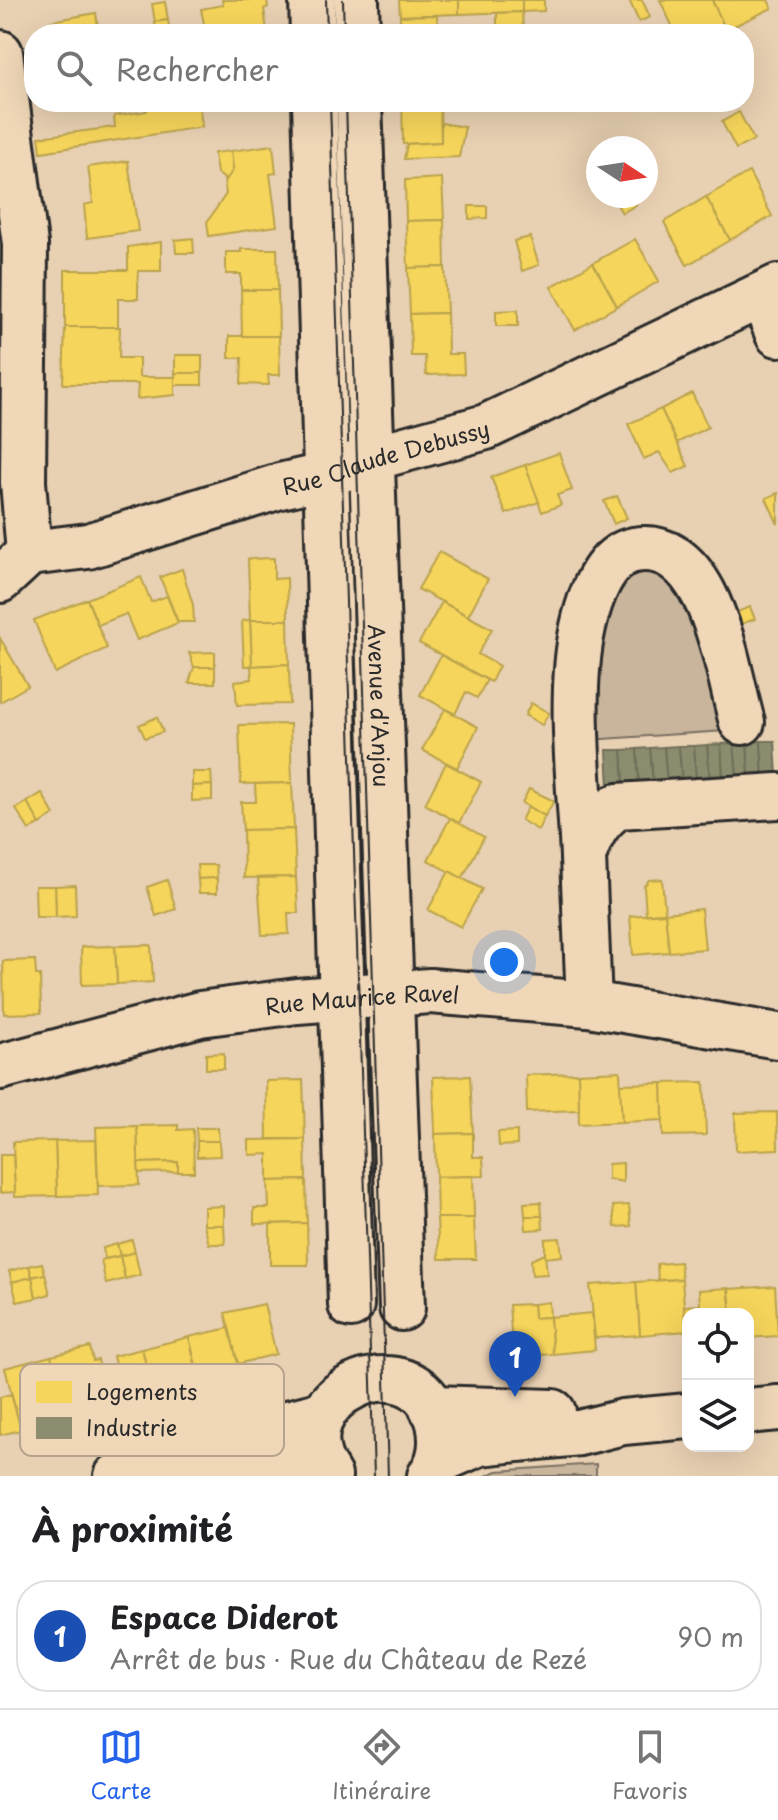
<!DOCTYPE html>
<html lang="fr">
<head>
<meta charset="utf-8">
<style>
	body { margin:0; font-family:"Playpen Sans",sans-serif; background:#f6f6f6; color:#202124 }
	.controls { position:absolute; right:24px; bottom:24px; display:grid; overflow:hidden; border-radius:16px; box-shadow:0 8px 32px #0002 }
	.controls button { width:72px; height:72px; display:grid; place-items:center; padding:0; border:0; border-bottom:2px solid #e0e0e0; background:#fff; color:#202124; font:40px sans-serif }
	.compass { position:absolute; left:586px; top:136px; width:72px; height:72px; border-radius:50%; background:#fff; box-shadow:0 8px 32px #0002; rotate:102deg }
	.you { position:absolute; left:504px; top:962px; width:28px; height:28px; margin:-20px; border:6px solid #fff; border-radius:50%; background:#1a73e8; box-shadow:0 0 0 12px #1a73e833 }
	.badge { display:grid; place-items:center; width:52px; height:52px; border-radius:50%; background:#2563eb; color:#fff; font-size:26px; font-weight:700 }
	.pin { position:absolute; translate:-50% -66px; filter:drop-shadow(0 2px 4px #0008) }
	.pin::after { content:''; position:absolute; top:42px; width:28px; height:24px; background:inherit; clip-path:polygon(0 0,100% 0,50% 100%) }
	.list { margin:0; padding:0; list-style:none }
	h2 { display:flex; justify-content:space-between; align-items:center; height:104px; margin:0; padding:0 32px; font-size:34px }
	h2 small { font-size:26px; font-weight:400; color:#757577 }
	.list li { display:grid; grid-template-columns:52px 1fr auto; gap:24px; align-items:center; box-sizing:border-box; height:112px; margin:0 16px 16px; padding:0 16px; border:2px solid #e0e0e0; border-radius:32px }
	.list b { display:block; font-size:30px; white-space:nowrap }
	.list p { margin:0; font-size:26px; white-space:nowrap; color:#757577 }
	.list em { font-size:26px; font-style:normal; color:#757577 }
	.icon { flex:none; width:44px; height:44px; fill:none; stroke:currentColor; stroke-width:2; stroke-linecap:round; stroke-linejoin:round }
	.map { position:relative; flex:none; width:778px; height:1476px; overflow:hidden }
	.search { position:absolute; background:#fff; box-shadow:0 8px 32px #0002; left:24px; right:24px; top:24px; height:88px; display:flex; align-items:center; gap:20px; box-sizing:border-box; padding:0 28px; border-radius:32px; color:#757577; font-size:30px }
	.sheet { height:232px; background:#fff }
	nav { display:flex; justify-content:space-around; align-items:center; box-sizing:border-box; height:112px; border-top:2px solid #e0e0e0; background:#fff; font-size:22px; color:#757577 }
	nav a { display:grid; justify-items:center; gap:4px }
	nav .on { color:#2563eb }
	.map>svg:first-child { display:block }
	.green { fill:#c8b59c; stroke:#7a7064; stroke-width:2 }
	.homes { fill:#f6d55c; stroke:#b9a24d; stroke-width:2 }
	.industry { fill:#8c8c6e; stroke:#6f6f5a; stroke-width:2 }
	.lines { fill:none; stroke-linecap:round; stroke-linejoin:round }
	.minor-casing { stroke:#2b2b2b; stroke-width:50 }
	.minor { stroke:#f0d7b8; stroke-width:44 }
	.tram { stroke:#2b2b2b; stroke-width:2 }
	.labels { text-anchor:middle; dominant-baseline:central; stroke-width:8; stroke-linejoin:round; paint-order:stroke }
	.street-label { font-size:22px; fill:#2b2b2b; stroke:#f0d7b8 }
	.key { fill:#f0d7b8; stroke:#b5a38e; stroke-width:2 }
	.key-label { font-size:22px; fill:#2b2b2b }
</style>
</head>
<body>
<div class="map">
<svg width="778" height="1476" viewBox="0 0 778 1476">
	<rect width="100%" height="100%" fill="#e8d0b2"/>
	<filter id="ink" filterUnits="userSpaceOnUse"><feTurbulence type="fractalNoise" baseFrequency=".0125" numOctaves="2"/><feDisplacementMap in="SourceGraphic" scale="16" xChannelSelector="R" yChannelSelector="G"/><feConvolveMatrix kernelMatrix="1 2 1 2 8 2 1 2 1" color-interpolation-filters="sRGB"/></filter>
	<g filter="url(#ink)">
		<g class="green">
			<polygon points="655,560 689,590 725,731 588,740 604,591"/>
			<polygon points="596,1464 596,1476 486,1476 497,1471"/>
		</g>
		<g class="homes">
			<polygon points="222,0 267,0 268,7 264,9 267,31 262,34 206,34 201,9 223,5"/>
			<polygon points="399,0 459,0 459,14 400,16"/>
			<polygon points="459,0 522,0 522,12 459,14"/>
			<polygon points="522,0 544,0 544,11 522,12"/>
			<polygon points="629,0 642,0 650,17 639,22"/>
			<polygon points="660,0 712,0 726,30 718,34 676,34"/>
			<polygon points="712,0 768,0 772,8 726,30"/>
			<polygon points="165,2 168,20 155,22 152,4"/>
			<polygon points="522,12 523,27 497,29 497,13"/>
			<polygon points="96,13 99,34 54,34 51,21"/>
			<polygon points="437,15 438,34 400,34 400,16"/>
			<polygon points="168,20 170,34 156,34 155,22"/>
			<polygon points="145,102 199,102 202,127 41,152 39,137 115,127 114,116 147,111"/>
			<polygon points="402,102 440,102 441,142 403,144"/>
			<polygon points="739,112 754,140 736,149 722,122"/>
			<polygon points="441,123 465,127 459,157 404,159 407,144 441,142"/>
			<polygon points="273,145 276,173 270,174 277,226 209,236 207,222 226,194 224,179 233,170 231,151"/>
			<polygon points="231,151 233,170 226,180 217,173 214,153"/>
			<polygon points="128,161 138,231 87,238 84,205 93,203 88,167"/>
			<polygon points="749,172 772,216 730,240 706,197"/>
			<polygon points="442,178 444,220 406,221 405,180"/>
			<polygon points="612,196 631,196 636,205 622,213"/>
			<polygon points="706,197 730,240 687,265 664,222"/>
			<polygon points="469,206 487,206 487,218 469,219"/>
			<polygon points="444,220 445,267 408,268 406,221"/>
			<polygon points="530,237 539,265 522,271 514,241"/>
			<polygon points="193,238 194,253 176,253 175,240"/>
			<polygon points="635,239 659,281 617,306 593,263"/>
			<polygon points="161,242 161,271 138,271 138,299 118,299 118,327 65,327 65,270 128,270 128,247"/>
			<polygon points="241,249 277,249 278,290 241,290 241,274 226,274 226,252 241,252"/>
			<polygon points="593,263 617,306 575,330 551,287"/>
			<polygon points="445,267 447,313 410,314 408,268"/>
			<polygon points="241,290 278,290 279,336 242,336"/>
			<polygon points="518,310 518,326 496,326 496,311"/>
			<polygon points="447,313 448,354 463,354 464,374 426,375 425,356 411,356 410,314"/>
			<polygon points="65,327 120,327 119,358 139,358 139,377 175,377 175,395 137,399 138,384 63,384"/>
			<polygon points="229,336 279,336 280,375 268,375 269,385 241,384 242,358 229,358"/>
			<rect x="175" y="355" width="27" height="18"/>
			<rect x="175" y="373" width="27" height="12"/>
			<polygon points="692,393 708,427 677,443 661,409"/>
			<polygon points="661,409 688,466 673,473 659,452 644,459 628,424"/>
			<polygon points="559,453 572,490 557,495 561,505 542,512 525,465"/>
			<polygon points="525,465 539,502 506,514 491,477"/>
			<polygon points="778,493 778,524 766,498"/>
			<polygon points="617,496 627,518 614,524 604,501"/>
			<polygon points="439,552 488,579 468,616 418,589"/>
			<polygon points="274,558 274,579 287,578 288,620 250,620 248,559"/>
			<polygon points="182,569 193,605 194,622 178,622 160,577"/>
			<polygon points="141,577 151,602 167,596 178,623 137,640 126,614 98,625 87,599"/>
			<polygon points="87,599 107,648 55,673 34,620"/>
			<polygon points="442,602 492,629 478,654 499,666 491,682 419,643"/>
			<polygon points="750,607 755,619 733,627 729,615"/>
			<polygon points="250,620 288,620 289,664 252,666"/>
			<polygon points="250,620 252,666 244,666 242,621"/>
			<polygon points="0,638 28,686 0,702"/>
			<polygon points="215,652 215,667 194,667 189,653"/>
			<polygon points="441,655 487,680 477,698 466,692 455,714 420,695"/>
			<polygon points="289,664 290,704 237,705 235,681 252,679 251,666"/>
			<polygon points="194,667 215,667 215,683 189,683"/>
			<polygon points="531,703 549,713 542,725 525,715"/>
			<polygon points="445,709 478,727 457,768 422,750"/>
			<polygon points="157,717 163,732 145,738 139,725"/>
			<polygon points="290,724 292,783 241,784 239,725"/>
			<polygon points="446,763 481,782 459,823 425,804"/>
			<polygon points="192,772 211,772 212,785 192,786"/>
			<polygon points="292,783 294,829 243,830 241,802 256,802 255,784"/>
			<polygon points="212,785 212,800 192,801 192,786"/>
			<polygon points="529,789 554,801 545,816 522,803"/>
			<polygon points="42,793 54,815 40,824 27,802"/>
			<polygon points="27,802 40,824 29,830 16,809"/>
			<polygon points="528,807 545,816 538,830 521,820"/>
			<polygon points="450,818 484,837 462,879 428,860"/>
			<polygon points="294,829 296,877 244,878 243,830"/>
			<polygon points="197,865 216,865 217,878 198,879"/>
			<polygon points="449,871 482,889 461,927 428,910"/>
			<polygon points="296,877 298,913 288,913 289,934 262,935 258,878"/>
			<polygon points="217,878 217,893 199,893 198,879"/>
			<polygon points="662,879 665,913 646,914 644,886 649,880"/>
			<polygon points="167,880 176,909 156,916 147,887"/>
			<polygon points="75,885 76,916 56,917 55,886"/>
			<polygon points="35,886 55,886 56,917 36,917"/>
			<polygon points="701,909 705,949 669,952 665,913"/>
			<polygon points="665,913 669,952 633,955 630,916"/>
			<polygon points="151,945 153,982 117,984 115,946"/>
			<polygon points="115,946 117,984 82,985 81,947"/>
			<polygon points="35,960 36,975 40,975 41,1013 4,1014 3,961"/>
			<polygon points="224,1053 224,1069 206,1069 206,1054"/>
			<polygon points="620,1071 622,1122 579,1124 578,1073"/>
			<polygon points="578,1073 579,1110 527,1112 526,1075"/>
			<polygon points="470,1076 473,1133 435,1134 433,1077"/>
			<polygon points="303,1080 305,1139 267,1139 266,1081"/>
			<polygon points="704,1082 706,1135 663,1136 662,1083"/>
			<polygon points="662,1083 663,1120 622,1122 620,1084"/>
			<polygon points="777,1112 778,1149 736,1151 735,1113"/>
			<polygon points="178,1125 178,1130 193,1129 194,1172 178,1172 178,1162 138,1163 137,1126"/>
			<polygon points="137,1126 139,1185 98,1186 96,1127"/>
			<polygon points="196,1128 218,1128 219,1141 197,1141"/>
			<polygon points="517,1131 517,1145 499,1146 498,1132"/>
			<polygon points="473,1133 473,1157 483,1157 484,1176 436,1177 435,1134"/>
			<polygon points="305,1139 306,1180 268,1181 268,1154 249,1155 249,1140"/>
			<polygon points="96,1140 98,1195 57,1196 55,1141"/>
			<polygon points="55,1141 57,1196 15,1197 13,1142"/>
			<polygon points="197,1141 219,1141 220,1156 197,1157"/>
			<polygon points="0,1155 13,1155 15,1192 0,1193"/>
			<polygon points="178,1162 178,1172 139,1173 138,1163"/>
			<polygon points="623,1163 623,1182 608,1179 608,1164"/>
			<polygon points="473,1176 474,1218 437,1218 436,1177"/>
			<polygon points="306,1180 307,1223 254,1224 254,1208 269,1208 268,1181"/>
			<polygon points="541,1202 542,1216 525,1216 524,1203"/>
			<polygon points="629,1205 631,1226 615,1227 613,1206"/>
			<polygon points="224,1206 224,1225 204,1225 204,1207"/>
			<polygon points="525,1216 542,1216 543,1229 526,1230"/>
			<polygon points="437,1218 474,1218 476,1259 439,1259"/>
			<polygon points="307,1223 308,1265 270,1265 270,1224"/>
			<polygon points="204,1225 224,1225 225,1244 209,1244"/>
			<polygon points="560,1238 562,1256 545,1258 545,1239"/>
			<polygon points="132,1240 135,1252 120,1256 117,1244"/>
			<polygon points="117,1244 120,1256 105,1259 103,1248"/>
			<polygon points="135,1252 140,1275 125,1279 120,1256"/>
			<polygon points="545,1254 547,1274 532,1275 531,1260"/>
			<polygon points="120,1256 125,1279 106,1284 101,1260"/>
			<polygon points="680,1262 682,1279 658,1280 657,1264"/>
			<polygon points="42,1263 45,1274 32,1277 29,1266"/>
			<polygon points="29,1266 32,1277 12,1282 9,1271"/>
			<polygon points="45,1274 50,1294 36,1298 32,1277"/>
			<polygon points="32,1277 36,1298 17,1302 12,1282"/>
			<polygon points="682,1279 686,1331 640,1335 636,1282"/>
			<polygon points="636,1282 640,1335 595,1338 590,1285"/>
			<polygon points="775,1286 778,1336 748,1338 748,1314 731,1314 729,1289"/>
			<polygon points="728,1288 731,1314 688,1314 687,1343 684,1306 700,1305 699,1290"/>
			<polygon points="549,1302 550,1317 534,1318 533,1304"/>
			<polygon points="264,1304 276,1354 238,1364 225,1313"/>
			<polygon points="533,1304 534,1318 550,1317 553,1354 513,1357 509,1305"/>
			<polygon points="592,1313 595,1350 553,1354 550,1317"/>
			<polygon points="229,1328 238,1364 198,1374 189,1337"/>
			<polygon points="189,1337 200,1385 154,1397 142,1349"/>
			<polygon points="90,1347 93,1361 98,1360 107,1397 63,1407 51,1356"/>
			<polygon points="142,1349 154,1397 110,1408 101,1372 116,1368 113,1356"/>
			<polygon points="51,1356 63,1407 18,1419 5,1368"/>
			<polygon points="11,1394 21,1430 0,1435 0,1397"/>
		</g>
		<g class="industry">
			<polygon points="761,741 763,778 749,779 747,742"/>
			<polygon points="761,741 775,741 777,777 763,778"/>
			<polygon points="747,742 749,779 737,779 734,743"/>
			<polygon points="734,743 737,779 723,780 721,744"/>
			<polygon points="721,744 723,780 710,781 707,745"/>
			<polygon points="707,745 710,781 696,782 694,746"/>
			<polygon points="679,746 682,783 667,784 664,747"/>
			<polygon points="679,746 694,746 696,782 682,783"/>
			<polygon points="664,747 667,784 653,785 650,748"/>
			<polygon points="650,748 653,785 639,785 637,749"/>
			<polygon points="637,749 639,785 624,786 622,750"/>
			<polygon points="607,750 622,750 624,786 609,787"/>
		</g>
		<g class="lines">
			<defs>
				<g id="minor">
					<polyline points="312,0 313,34"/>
					<polyline points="356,0 357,34"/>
					<polyline points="0,53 25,244 23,482 29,553"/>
					<polyline points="315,102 351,1305"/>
					<path id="s1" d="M359,102L402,1308"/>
					<polyline points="763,297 778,334"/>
					<path id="s2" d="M0,580L29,553L88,546L280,486L324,476L372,458L486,427L778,287"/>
					<path d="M583,857C580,787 568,694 583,627C589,600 603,556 634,550C712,537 726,667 742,722"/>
					<path d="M589,1004L583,857C590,835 598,819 618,806L778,796"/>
					<path id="s3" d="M0,1067L200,1014L297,1001L430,991L589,1004L778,1036"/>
					<polyline points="432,1408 553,1412"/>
					<polyline points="748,1411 778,1408"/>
					<polyline points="223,1451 237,1457 279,1457 326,1471"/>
					<polyline points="438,1461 479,1443 579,1433 623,1422 688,1416"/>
					<polyline points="117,1476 223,1451 240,1435 323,1414"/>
					<path d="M329,1476C274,1398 414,1332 439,1423C443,1441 441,1461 430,1476"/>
				</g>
			</defs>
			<use href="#minor" class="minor-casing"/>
			<use href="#minor" class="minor"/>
			<g class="tram">
				<polyline points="326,0 327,34"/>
				<polyline points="343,0 344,34"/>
				<polyline points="330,102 374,1476"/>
				<polyline points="346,102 388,1476"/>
			</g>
		</g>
	</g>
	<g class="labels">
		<g class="street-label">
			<text stroke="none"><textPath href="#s2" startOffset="410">Rue Claude Debussy</textPath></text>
			<text stroke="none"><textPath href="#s1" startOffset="604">Avenue d'Anjou</textPath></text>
			<text stroke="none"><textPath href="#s3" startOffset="370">Rue Maurice Ravel</textPath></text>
		</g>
	</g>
	<rect x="20" y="1364" width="264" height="92" rx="12" class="key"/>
	<rect x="36" y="1381" width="36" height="22" fill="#f6d55c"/>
	<rect x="36" y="1417" width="36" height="22" fill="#8c8c6e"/>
	<g class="key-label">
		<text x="86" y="1400">Logements</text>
		<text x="86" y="1436">Industrie</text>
	</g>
</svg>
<div class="controls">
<button><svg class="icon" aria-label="locate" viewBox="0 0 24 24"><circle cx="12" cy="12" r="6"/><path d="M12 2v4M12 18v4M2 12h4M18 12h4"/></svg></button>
<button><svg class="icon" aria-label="layers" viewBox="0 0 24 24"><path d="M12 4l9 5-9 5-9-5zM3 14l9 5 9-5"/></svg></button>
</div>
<svg class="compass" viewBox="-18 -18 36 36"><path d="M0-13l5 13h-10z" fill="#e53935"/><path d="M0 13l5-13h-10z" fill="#757577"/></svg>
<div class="you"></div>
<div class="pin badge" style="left:515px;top:1397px;background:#1a4fb4">1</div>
<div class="search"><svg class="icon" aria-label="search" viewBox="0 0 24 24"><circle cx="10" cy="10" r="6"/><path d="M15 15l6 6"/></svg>Rechercher</div>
</div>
<section class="sheet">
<h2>À proximité<small></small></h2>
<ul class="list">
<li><span class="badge" style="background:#1a4fb4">1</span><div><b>Espace Diderot</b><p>Arrêt de bus · Rue du Château de Rezé</p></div><em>90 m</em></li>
</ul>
</section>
<nav>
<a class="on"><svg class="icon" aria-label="map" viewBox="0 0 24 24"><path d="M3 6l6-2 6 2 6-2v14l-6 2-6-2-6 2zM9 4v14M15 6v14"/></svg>Carte</a>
<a><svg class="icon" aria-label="directions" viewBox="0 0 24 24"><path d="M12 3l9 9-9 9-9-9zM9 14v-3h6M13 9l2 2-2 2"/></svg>Itinéraire</a>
<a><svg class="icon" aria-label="saved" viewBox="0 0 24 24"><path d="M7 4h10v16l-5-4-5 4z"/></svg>Favoris</a>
</nav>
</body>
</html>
